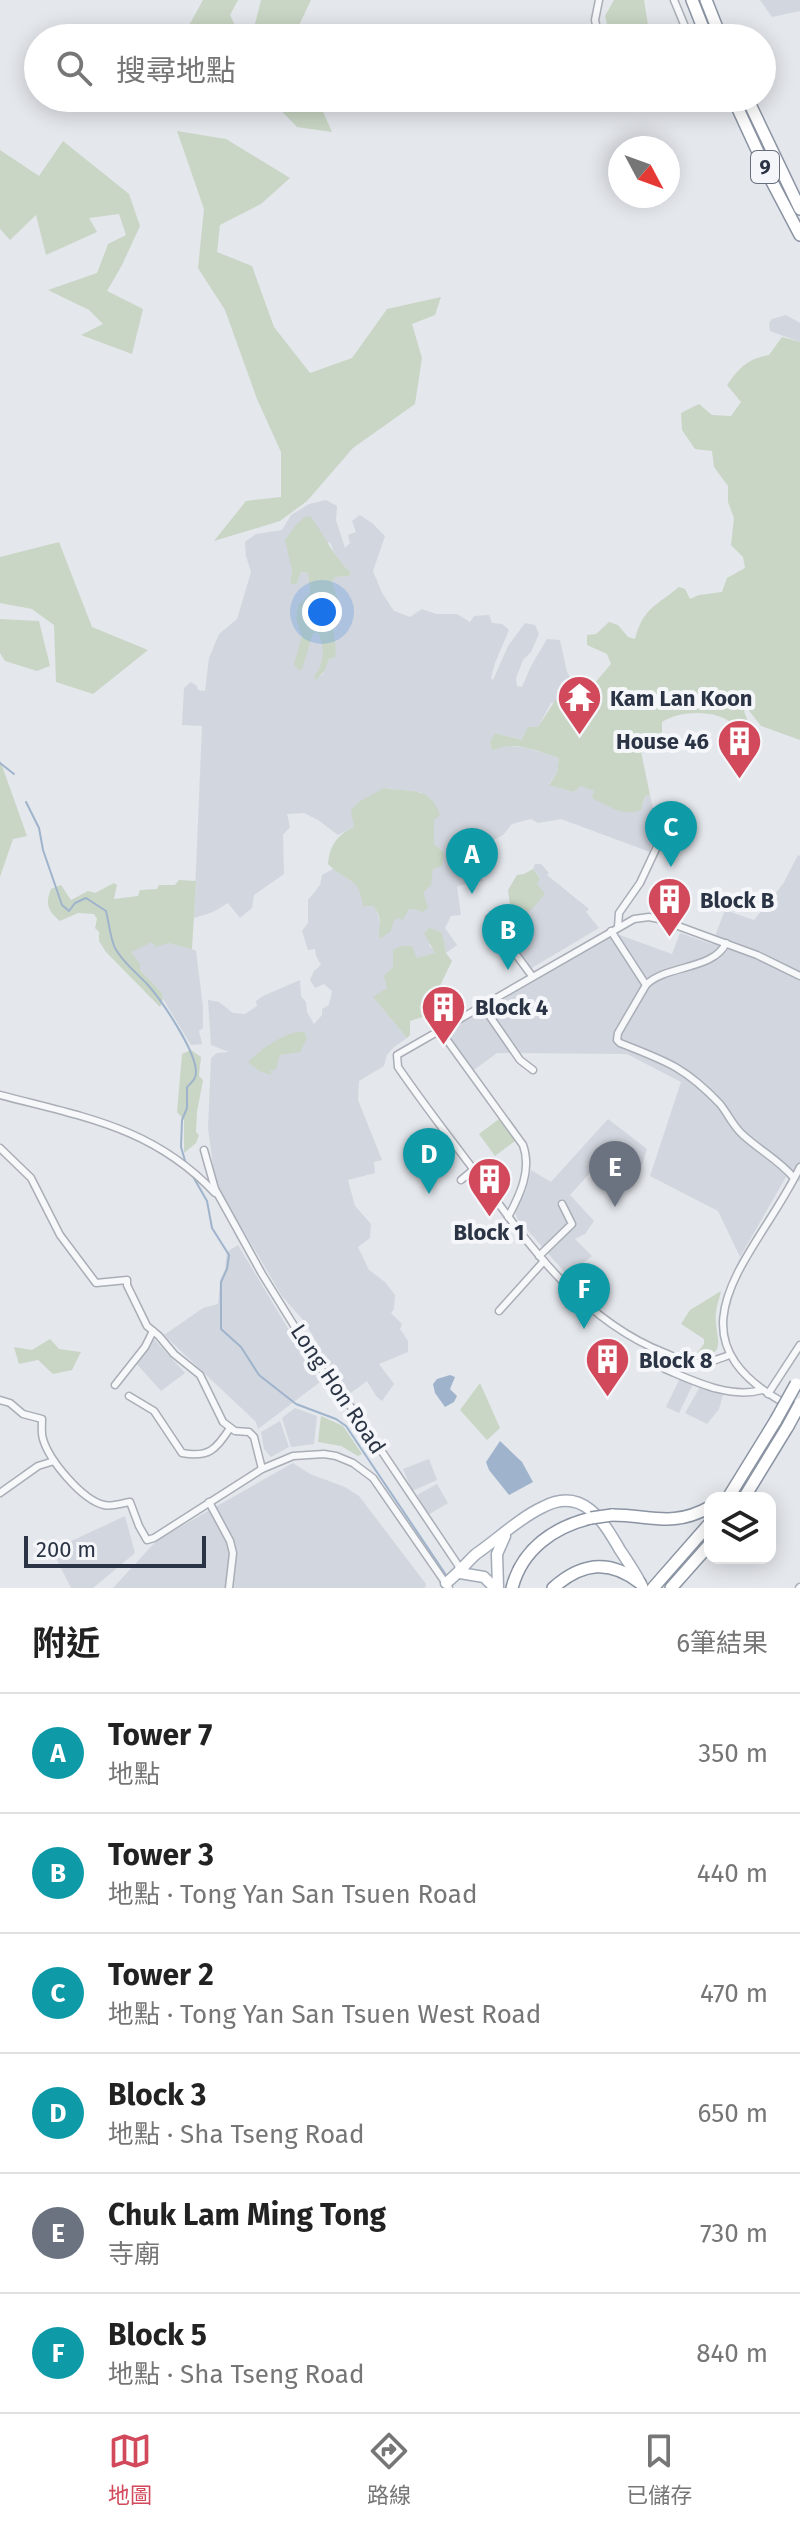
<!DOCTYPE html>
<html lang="zh-TW">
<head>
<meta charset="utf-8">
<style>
	body { margin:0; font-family:"Fira Sans","Noto Sans TC",sans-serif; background:#f6f6f6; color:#222 }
	.controls { position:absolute; right:24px; bottom:24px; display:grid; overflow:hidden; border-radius:16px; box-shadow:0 4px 20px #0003 }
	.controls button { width:72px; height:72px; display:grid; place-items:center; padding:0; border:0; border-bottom:2px solid #e0e0e0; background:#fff; color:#222; font:40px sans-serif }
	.compass { position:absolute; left:608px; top:136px; width:72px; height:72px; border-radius:50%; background:#fff; box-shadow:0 4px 20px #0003; rotate:131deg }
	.scale { position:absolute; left:24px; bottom:20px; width:182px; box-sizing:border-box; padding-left:8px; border:4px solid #2b3445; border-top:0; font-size:22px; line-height:28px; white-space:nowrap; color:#2b3445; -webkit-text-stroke:6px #f4f6f9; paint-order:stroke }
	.you { position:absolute; left:322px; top:612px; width:28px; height:28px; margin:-20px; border:6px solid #fff; border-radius:50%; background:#1a73e8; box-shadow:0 0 0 12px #1a73e833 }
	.badge { display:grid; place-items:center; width:52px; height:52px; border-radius:50%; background:#d1495b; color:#fff; font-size:26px; font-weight:700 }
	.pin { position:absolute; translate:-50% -66px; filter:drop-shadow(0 2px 4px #0008) }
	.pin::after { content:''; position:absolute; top:42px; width:28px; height:24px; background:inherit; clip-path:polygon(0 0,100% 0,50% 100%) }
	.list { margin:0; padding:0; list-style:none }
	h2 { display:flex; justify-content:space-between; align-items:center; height:104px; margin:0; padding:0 32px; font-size:34px }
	h2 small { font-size:26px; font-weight:400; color:#767676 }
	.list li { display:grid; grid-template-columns:52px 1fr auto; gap:24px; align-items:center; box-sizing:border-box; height:120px; padding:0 32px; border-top:2px solid #e0e0e0 }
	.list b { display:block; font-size:30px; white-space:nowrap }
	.list p { margin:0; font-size:26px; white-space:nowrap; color:#767676 }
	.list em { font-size:26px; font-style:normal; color:#767676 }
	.icon { flex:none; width:44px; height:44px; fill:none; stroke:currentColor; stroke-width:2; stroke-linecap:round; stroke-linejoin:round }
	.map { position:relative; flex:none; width:800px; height:1588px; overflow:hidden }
	.search { position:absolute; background:#fff; box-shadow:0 4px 20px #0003; left:24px; right:24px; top:24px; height:88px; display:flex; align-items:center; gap:20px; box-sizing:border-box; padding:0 28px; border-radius:44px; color:#767676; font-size:30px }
	.sheet { height:824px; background:#fff }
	nav { display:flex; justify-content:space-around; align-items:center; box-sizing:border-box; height:112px; border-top:2px solid #e0e0e0; background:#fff; font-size:22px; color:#767676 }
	nav a { display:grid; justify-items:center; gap:4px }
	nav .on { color:#d1495b }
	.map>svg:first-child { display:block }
	.built { fill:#d2d6de; fill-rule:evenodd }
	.green { fill:#c9d6c5 }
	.water { fill:#9fb4cc }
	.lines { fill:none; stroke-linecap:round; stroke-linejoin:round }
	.stream { stroke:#9fb4cc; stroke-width:2 }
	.minor-casing { stroke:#a9aeb7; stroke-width:9 }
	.primary-casing { stroke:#a3abb8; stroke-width:13 }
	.motorway-casing { stroke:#8b94a3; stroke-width:14 }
	.minor { stroke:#f7f8fa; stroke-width:6 }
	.primary { stroke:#fff; stroke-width:10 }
	.motorway { stroke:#fff; stroke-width:11 }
	.motorway-bridge-casing { stroke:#8b94a3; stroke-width:14; stroke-linecap:butt }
	.motorway-bridge { stroke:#fff; stroke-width:11 }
	.labels { text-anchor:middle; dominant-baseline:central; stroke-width:8; stroke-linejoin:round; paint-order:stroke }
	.shield { fill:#f4f6f9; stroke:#676e7b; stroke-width:2 }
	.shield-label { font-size:20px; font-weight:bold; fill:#2b3445 }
	.poi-label { font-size:22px; font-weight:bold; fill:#2b3445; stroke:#f4f6f9; text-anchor:start }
	.street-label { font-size:22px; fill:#2b3445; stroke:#f4f6f9 }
</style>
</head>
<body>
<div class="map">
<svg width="800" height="1588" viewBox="0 0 800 1588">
	<rect width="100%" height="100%" fill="#e4e7ec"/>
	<g class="built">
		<polygon points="760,0 800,0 800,11 772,17"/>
		<polygon points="786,315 800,323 800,342 770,331 769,323 772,319"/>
		<path d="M326,500L337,506L336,520L345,548L350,543L348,535L356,532L352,521L360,515L372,523L385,536L373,571L382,593L394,611L410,617L422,609L436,614H457L470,622L474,616L489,615L492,623L502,624L509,630L495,663L491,678L493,680L508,646L525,623L535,625L539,634L531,652L523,660L516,678L517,686L522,687L531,666L547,639L560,640L567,672L573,682L587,692L588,698L579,709L568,702L551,703L538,727L522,740L495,733L494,751L503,745L527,748L559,758L557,773L549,784L574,792L581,786L595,791L592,798L643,805L645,796L650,795L653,808L661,812L652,818L649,828L652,838L650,852L561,819L538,823L531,819L512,824L503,835L476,849L483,881L457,886L461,915L451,916L445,928L457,945L446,953L442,934L429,945L436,953L431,956L417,958L393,950V967L389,972L387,988L374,998L407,1038L394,1047L387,1055L384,1066L359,1081L358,1100L382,1160L374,1162L375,1173L348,1180L355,1206L371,1224L370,1238L358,1247L369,1270L385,1282L395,1295L394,1309L391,1313L402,1324L400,1329L408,1341V1352L379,1364L394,1384L382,1401L376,1396L367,1381L348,1395L333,1377L323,1363L316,1341L303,1320L282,1296L220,1191L214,1173L208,1128L211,1058L217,1053L229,1052L211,1045L208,1000L219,1002L233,1013L245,1014L257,1006L256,1001L263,996L300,980L301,996L306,1002L307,1012L314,1024L322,1015V1009L329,1005L332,991L324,984L315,988L310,980L314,971L321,965L316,956L315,949L308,950L302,931L308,923V900L320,885L322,875L333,869L356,884L377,911L381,928L391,931L393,920L408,909H415L433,869L444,853L434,844V819L420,792L384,788L354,827L338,835L318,820L304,813L287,814L290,827L283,835L284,874L254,895L252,908L240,918L228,903L213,912L194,918L202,726L182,725L184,688L191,682L197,686L198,690L205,691L209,658L219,634L237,619L251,572L246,556L245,542L256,534L282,530L291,515L309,504ZM330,542L337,560L351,573L349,576L335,577L332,582L325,627L329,659L322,675L314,677L320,669L324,653L323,642L318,633L313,632L308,647L296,619L298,606L310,593L308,573L301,572L296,584L290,583L292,570ZM307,1038L280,1055L270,1071H259L249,1062Z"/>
		<polygon points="798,855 800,856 800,1181 786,1177 740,1257 718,1211 650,1176 681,1082 627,1054 497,1053 474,1070 446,1032 617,934 672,954 680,933 712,944 725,910 754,920 783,884"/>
		<polygon points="535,864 541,864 549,873 547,875 589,909 586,912 599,928 525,972 486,918 511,911 523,914 540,877 533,869"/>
		<polygon points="153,941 184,945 196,951 203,1007 203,1028 199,1031 202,1044 191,1045 163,999 162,993 140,970 131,951"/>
		<polygon points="608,1119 647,1149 638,1178 599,1163 570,1195 594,1221 585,1234 575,1239 592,1256 567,1275 517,1218 515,1212 526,1190 531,1170 551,1182"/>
		<polygon points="238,1245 320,1382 258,1429 256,1422 164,1335 203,1308 218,1304 220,1281 225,1269 227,1252"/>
		<polygon points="154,1339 185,1373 161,1391 136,1363"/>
		<polygon points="680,1378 693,1384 679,1413 666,1407"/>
		<polygon points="701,1385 724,1391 719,1409 707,1424 685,1413"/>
		<polygon points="295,1408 317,1416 314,1444 291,1447 282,1418"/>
		<polygon points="280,1421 289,1447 271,1457 264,1449 261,1432"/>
		<polygon points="429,1459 437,1480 412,1491 403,1469"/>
		<polygon points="293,1463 310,1474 345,1487 359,1496 426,1584 425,1588 113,1588 157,1540"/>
		<polygon points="437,1484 448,1503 428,1515 417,1495"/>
		<polygon points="125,1516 135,1553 93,1588 71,1588 52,1550"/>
	</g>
	<g class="green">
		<polygon points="203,0 238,0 230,15 238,32 254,28 261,0 311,0 293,38 182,38"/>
		<polygon points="614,0 644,0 648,25 657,38 614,38 610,36 605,16"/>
		<polygon points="269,98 317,98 332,132 297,127"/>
		<polygon points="177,131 226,139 290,178 261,204 220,225 217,252 252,266 274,327 310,373 352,358 387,309 441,297 435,315 412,324 422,358 415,404 353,448 307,501 280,521 214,541 246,501 281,497 281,452 257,399 225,310 198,268 204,209"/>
		<polygon points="63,141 129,194 140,226 122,265 107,291 143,309 132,354 81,335 103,324 89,310 48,290 97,273 108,244 126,235 119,214 89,218 97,232 46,255 36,215 10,240 0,229 0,150 39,176"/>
		<path d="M782,337L800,342V740L761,726L747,708L744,711L753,735L749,740L733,728L734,725C718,709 680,710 662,722V735L638,737L650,795L645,796L641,810C623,817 608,806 592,798L594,791L581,786L574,792L549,785L557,773L559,758C538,752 513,739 493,751L490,743L495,733L522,740L528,727H538L556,699L560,698L579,709L588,698L587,692L611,664L607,654L587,645V635L596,634L609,622L618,625L628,637L635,639C643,608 656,606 679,587L685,589L690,599L699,595L722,592L727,578L745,568L743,557L731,545L734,518L728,502V486L714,467L712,451L695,449L682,430L681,413L699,404L712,415L731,416L741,402L727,385C739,367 749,358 769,355Z"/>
		<path d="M306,516L311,517C325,536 334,558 351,573L349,576L335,577L332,582L339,602L329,612L325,626L333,629L336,650L335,657L329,659L325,670L316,680L314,677C324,663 326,648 318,633H313L302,669L298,670L294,664L302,636L296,619L298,605L310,593L308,573L301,572L296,585L290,583L292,570L285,540L296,525Z"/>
		<polygon points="59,542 92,627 148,650 93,694 56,682 54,625 32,609 0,603 0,557"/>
		<polygon points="0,619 39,621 50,666 37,671 5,661 0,653"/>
		<polygon points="0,760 27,836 13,839 0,877"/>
		<path d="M384,788C412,793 429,785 440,815L434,820V844L444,853L442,866L433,869L431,885L423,893L428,907L423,912L415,909H409L403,920L398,918L394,920L391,931L381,938L379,937C379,926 383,916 373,906H363C359,875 346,883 328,864C330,845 337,835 354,827L351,810L360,801Z"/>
		<polygon points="533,869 540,878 537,884 545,894 532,909 523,914 511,911 508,890 517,875 524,874"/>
		<path d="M179,880L196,881L192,949L168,943L156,947L152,942L131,952L140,964V970L162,993L163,999L160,1007L106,952L99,941V932L95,928L97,919L94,914L78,913L60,921C48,911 45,904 51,889L61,885L71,900L88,891L95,893L114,883L117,885L114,899L138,896L140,890L157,889L159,885H175Z"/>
		<polygon points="430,928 442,933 446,953 452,961 434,998 429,1015 410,1021 410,1035 407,1038 373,997 387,988 384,976 393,967 393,950 401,946 412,946 417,958 435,953 424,933"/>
		<path d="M296,1032H304L307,1038L300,1052L280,1055L276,1069L270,1071L272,1075L259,1071L248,1062C263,1048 277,1038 296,1032Z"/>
		<polygon points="191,1050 201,1057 199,1076 203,1080 197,1112 196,1132 199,1135 196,1143 184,1153 184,1120 177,1112 182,1054"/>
		<polygon points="499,1119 515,1141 495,1156 479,1134"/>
		<path d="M721,1291C720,1297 717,1304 716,1311C713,1339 733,1355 692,1359L704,1344V1339L681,1324L690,1310Z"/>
		<polygon points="50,1339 59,1349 81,1352 72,1370 53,1374 38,1360 19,1364 14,1347 32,1350"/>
		<polygon points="480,1383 500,1428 487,1440 460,1410"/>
		<polygon points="321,1416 343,1426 362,1454 358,1456 341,1446 318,1442"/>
	</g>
	<g class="water">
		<polygon points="450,1375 455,1377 450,1389 457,1396 454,1402 445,1407 435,1393 433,1384 437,1379"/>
		<polygon points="500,1441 522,1462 533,1482 509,1495 489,1470 486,1462"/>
	</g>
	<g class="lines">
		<g class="stream">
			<polyline points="0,763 14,774"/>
			<path d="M26,802L39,828L43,850L62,905L69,911L75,903L86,898L106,911C109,923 110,937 115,948C123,963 137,973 148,985C162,1001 196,1051 196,1072C196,1079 192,1082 187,1087V1108L182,1120L181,1147L186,1164"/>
			<polyline points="191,1173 207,1201 212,1228 229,1255 227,1269 221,1282 221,1329 241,1347 259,1375 296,1404 336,1419 346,1426 446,1575"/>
		</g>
		<defs>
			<g id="minor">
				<polyline points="599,0 595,20 599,38"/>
				<polyline points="674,0 686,29 687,38"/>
				<circle cx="664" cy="829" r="7"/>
				<polyline points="489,918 532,976"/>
				<polyline points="618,927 619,913 640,883 662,836"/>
				<path d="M611,931L646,985C665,965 714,970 726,943"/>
				<path d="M646,985L618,1033L617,1040L620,1043C666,1061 685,1067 720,1104C728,1114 733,1126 742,1134C759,1150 779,1160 794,1178"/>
				<polyline points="482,1005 520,1060 533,1070"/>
				<path d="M439,1029L523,1145C532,1170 520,1195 508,1217"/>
				<path d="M0,1095C83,1117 153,1127 215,1193"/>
				<polyline points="0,1148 31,1178 60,1235 96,1283 127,1280 127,1285 147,1326 159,1336 174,1354 200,1375 223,1422 235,1431 249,1432 254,1437 262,1469"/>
				<polyline points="204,1150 215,1189 262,1274 321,1369 358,1416 458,1565 460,1573"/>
				<polyline points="461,1180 473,1170"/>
				<polyline points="539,1256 572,1224 562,1204"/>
				<polyline points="499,1311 544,1261"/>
				<path d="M730,1355C718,1359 707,1364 694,1363C684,1362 675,1357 665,1353C580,1320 526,1241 474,1170C448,1136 422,1102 398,1067L397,1055L634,919L649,917L659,919L757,955L800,976"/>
				<path d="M665,1369C694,1381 729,1399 762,1390"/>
				<polyline points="115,1385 145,1347 153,1331"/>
				<polyline points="768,1394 800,1345"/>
				<path d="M129,1396L154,1411L182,1453C208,1458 216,1450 230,1428"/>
				<path d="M0,1400L10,1403L23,1414L42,1419C42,1426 41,1433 43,1439C49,1460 82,1500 104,1505C112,1507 122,1503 130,1502L139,1526L147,1540L154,1538L262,1469L293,1456L324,1454L336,1456L353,1463L373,1478L449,1588"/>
				<path d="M786,1404C658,1334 758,1255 800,1167"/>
				<polyline points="0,1493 38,1466 54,1461"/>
				<polyline points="209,1502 230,1541 233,1553 229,1588"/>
				<polyline points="799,1588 800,1587"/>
			</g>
			<g id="primary">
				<polyline points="460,1573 484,1577 495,1588"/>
				<path d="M446,1583C458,1574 465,1564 476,1554C498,1539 519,1518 543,1507C583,1486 603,1521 620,1550C628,1562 637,1575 643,1588"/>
				<polyline points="498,1588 497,1554 505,1536"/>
			</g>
			<g id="motorway">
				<polyline points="692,0 707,38"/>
				<polyline points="706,0 721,38"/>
				<polyline points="733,98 770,178 800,235"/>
				<polyline points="747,98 800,209"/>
				<polyline points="728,1498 776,1420"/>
				<polyline points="744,1498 788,1426"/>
				<path d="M612,1515C651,1515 672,1528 710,1507"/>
				<path d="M512,1588C522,1549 554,1527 591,1518"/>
				<path d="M553,1588C582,1562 610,1559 640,1583"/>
				<polyline points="653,1588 710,1523"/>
				<polyline points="671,1588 710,1544"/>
			</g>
		</defs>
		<use href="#minor" class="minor-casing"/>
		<use href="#primary" class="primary-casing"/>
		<use href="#motorway" class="motorway-casing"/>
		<use href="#minor" class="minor"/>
		<use href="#primary" class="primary"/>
		<use href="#motorway" class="motorway"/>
		<defs>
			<g id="motorway-bridge">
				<polyline points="776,1420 796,1384"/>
				<polyline points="788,1426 800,1404"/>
				<polyline points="591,1518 612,1515"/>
			</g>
		</defs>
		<use href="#motorway-bridge" class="motorway-bridge-casing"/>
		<use href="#motorway-bridge" class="motorway-bridge"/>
	</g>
	<defs>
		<symbol id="temple-pin" viewBox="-11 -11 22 30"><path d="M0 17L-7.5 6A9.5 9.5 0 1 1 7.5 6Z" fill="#d1495b" stroke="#f4f6f9"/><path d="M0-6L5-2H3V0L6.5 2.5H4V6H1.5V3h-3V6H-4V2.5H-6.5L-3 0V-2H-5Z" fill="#fff"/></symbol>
		<symbol id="building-pin" viewBox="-11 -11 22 30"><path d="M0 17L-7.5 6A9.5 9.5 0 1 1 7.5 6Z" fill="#d1495b" stroke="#f4f6f9"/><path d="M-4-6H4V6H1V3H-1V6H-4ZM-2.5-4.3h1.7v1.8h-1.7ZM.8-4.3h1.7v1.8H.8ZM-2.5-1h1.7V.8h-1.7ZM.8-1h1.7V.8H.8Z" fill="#fff"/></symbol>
	</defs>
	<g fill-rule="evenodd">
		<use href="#temple-pin" x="554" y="672" width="51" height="69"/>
		<use href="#building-pin" x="714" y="716" width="51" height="69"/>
		<use href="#building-pin" x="644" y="874" width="51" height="69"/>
		<use href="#building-pin" x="418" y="982" width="51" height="69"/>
		<use href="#building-pin" x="464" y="1154" width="51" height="69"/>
		<use href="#building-pin" x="582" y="1334" width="51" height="69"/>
	</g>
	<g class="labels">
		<rect class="shield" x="751" y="151" width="28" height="32" rx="6"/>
		<g class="shield-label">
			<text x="765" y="167">9</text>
		</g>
		<g class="poi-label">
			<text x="610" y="698">Kam Lan Koon</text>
			<text x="709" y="741" text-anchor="end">House 46</text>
			<text x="700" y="900">Block B</text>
			<text x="475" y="1007">Block 4</text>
			<text x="489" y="1232" text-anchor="middle">Block 1</text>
			<text x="639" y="1360">Block 8</text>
		</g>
		<g class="street-label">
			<text transform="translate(338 1389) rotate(56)">Long Hon Road</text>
		</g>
	</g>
</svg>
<div class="controls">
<button><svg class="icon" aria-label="layers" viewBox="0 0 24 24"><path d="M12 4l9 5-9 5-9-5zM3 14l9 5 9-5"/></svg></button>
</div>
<svg class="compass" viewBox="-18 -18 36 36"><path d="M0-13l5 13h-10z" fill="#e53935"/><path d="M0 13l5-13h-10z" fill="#767676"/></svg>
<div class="scale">200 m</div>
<div class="you"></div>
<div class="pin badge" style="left:472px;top:894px;background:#0f9aa8">A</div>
<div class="pin badge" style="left:508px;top:970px;background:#0f9aa8">B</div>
<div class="pin badge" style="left:671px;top:867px;background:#0f9aa8">C</div>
<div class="pin badge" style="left:429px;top:1194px;background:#0f9aa8">D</div>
<div class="pin badge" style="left:615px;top:1207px;background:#6b7280">E</div>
<div class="pin badge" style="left:584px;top:1329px;background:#0f9aa8">F</div>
<div class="search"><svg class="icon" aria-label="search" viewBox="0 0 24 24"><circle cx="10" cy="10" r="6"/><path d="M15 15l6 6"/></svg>搜尋地點</div>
</div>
<section class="sheet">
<h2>附近<small>6筆結果</small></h2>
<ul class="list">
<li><span class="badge" style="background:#0f9aa8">A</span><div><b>Tower 7</b><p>地點</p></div><em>350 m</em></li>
<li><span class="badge" style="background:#0f9aa8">B</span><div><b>Tower 3</b><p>地點 · Tong Yan San Tsuen Road</p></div><em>440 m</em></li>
<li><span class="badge" style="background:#0f9aa8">C</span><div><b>Tower 2</b><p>地點 · Tong Yan San Tsuen West Road</p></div><em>470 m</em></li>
<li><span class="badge" style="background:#0f9aa8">D</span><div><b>Block 3</b><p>地點 · Sha Tseng Road</p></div><em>650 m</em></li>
<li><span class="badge" style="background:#6b7280">E</span><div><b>Chuk Lam Ming Tong</b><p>寺廟</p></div><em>730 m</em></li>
<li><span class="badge" style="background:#0f9aa8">F</span><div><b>Block 5</b><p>地點 · Sha Tseng Road</p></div><em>840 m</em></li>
</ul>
</section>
<nav>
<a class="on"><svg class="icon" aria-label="map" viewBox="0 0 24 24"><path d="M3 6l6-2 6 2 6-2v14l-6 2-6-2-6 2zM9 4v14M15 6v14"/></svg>地圖</a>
<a><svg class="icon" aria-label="directions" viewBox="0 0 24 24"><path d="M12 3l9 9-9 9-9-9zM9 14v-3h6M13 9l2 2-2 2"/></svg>路線</a>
<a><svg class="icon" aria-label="saved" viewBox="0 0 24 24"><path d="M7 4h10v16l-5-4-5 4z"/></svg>已儲存</a>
</nav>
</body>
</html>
